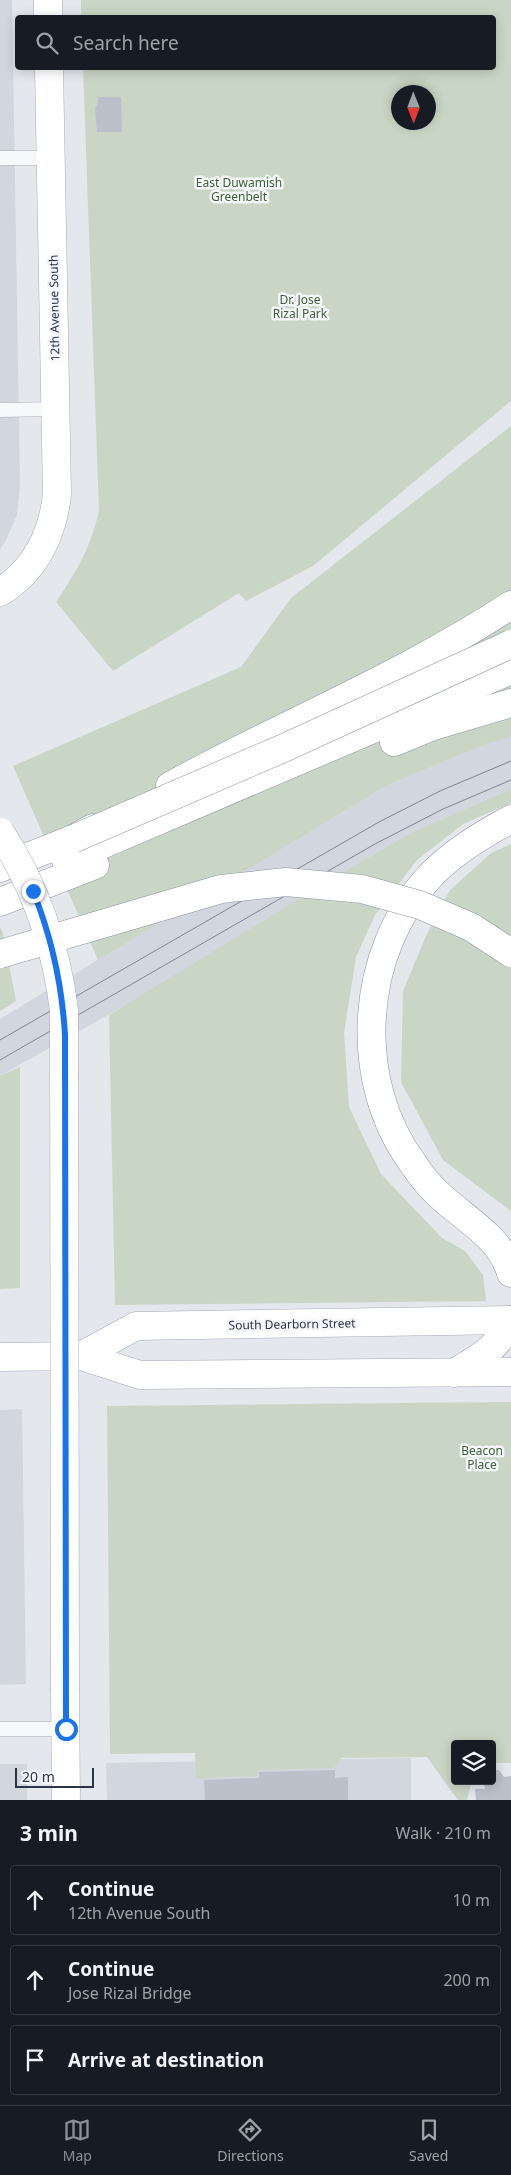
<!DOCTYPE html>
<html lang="en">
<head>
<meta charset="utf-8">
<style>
	body { margin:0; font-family:"Noto Sans",sans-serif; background:#20242c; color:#f1f3f6 }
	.controls { position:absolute; right:15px; bottom:15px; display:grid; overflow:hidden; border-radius:5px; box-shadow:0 2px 12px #0003 }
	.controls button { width:45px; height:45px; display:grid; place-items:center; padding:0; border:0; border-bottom:1px solid #363941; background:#171b24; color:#f1f3f6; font:25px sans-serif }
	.compass { position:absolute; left:391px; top:85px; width:45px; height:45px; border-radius:50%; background:#171b24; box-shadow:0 2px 12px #0003; rotate:179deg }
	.scale { position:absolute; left:15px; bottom:12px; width:79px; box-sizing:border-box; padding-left:5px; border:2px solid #2b3445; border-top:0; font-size:14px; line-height:18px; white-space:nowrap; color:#2b3445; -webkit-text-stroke:4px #f4f6f9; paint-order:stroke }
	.stop { position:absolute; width:15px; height:15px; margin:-11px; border:4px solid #1a73e8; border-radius:50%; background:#fff }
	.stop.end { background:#1a73e8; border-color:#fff; box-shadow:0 1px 5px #0008 }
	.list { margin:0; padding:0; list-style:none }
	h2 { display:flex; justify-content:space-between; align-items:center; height:65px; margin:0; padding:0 20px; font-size:21px }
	h2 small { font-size:16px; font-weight:400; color:#9ea1a6 }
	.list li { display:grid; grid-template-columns:32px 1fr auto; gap:15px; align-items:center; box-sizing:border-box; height:70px; margin:0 10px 10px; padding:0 10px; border:1px solid #363941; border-radius:5px }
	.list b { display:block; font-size:19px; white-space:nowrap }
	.list p { margin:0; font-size:16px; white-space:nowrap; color:#9ea1a6 }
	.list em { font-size:16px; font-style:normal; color:#9ea1a6 }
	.icon { flex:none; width:28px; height:28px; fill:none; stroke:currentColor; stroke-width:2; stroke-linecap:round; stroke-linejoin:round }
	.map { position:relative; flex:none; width:511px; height:1800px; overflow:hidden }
	.search { position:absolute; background:#171b24; box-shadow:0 2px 12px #0003; left:15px; right:15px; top:15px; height:55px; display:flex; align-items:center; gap:12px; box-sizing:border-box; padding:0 18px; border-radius:5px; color:#9ea1a6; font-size:19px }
	.sheet { height:305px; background:#171b24 }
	nav { display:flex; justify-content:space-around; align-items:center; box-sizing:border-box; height:70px; border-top:1px solid #363941; background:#171b24; font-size:14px; color:#9ea1a6 }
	nav a { display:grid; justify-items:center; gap:2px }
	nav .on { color:#8c9099 }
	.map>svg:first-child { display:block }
	.built { fill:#d2d6de }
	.green { fill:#c9d6c5; fill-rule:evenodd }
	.building { fill:#bbc0ca }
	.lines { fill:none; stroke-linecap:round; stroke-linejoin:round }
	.lane-casing { stroke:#a9aeb7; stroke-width:15 }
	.secondary-casing { stroke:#a9aeb7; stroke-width:29 }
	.primary-casing { stroke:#a3abb8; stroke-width:29 }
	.highway-casing { stroke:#8b94a3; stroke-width:29 }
	.lane { stroke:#f7f8fa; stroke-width:14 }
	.secondary { stroke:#fff; stroke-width:28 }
	.primary { stroke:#fff; stroke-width:28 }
	.highway { stroke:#fff; stroke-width:28 }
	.tram { stroke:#7d8696; stroke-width:1 }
	.secondary-bridge-casing { stroke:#a9aeb7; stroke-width:29; stroke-linecap:butt }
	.highway-bridge-casing { stroke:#8b94a3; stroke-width:29; stroke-linecap:butt }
	.secondary-bridge { stroke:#fff; stroke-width:28 }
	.highway-bridge { stroke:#fff; stroke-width:28 }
	.route { stroke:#1a73e8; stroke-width:6 }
	.labels { text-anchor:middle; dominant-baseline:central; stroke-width:5; stroke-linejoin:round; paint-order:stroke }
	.park-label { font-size:12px; fill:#3f6138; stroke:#f4f6f9 }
	.street-label { font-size:12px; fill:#2b3445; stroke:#f4f6f9 }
</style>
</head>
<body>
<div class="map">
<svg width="511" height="1800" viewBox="0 0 511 1800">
	<rect width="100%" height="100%" fill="#e4e7ec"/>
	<g class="built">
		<polygon points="0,0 12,0 20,484 17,515 5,542 0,549"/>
		<polygon points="511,737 511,789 414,831 343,872 205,960 0,1076 0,1019 384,787 483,745"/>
		<polygon points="22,1409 26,1684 0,1685 0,1410"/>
		<polygon points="411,1758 411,1800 107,1800 106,1763"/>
		<rect x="0" y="1764" width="27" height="36"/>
	</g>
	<g class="green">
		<path d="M81,0H511V401L313,566L246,601L239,593L113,671L56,602C78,569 90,549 99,511L83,68H494V18H81ZM398,92H428V122H398Z"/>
		<polygon points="511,426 511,737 483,745 384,787 98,960 13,766 241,667 291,598"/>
		<polygon points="511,789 511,803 463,824 417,860 375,915 356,957 344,1033 349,1107 381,1174 442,1238 465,1251 483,1275 486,1301 115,1305 109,1015 343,872 414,831"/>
		<polygon points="511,844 511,1211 443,1160 401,1082 403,991 426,936 450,890 491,853"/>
		<polygon points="0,927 3,933 16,1001 0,1011"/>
		<polygon points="20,1067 20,1288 0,1289 0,1076"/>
		<polygon points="511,1402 511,1763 492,1763 492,1744 455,1744 455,1781 472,1781 467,1800 458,1800 427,1757 341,1758 334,1768 257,1770 257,1776 196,1778 195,1753 110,1754 107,1406"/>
	</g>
	<g class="building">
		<polygon points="98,97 121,97 122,132 97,132 95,108 98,104"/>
		<polygon points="335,1770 335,1778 348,1777 348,1800 205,1800 204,1780 259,1778 259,1772"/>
		<polygon points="492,1770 499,1770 504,1777 511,1776 511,1800 476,1800 475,1789 485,1789 484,1781 492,1781"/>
	</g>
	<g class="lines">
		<defs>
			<g id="lane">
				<polyline points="0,158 51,158"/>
				<polyline points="0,410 55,409"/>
				<polyline points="0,1729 66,1729"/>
			</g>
			<g id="secondary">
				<polyline points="48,0 48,18"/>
				<path d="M0,592C35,571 53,534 57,494L49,68"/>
				<polyline points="65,1690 66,1800"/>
			</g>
			<g id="primary">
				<polyline points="81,1356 136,1326 511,1320"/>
				<polyline points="0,1357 81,1356 140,1375 511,1372"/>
			</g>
			<g id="highway">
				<polyline points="394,742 433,726 511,703"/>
				<path d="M170,786C283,724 403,676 511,605"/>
				<path d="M511,819C483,834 453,852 431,875C359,952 351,1081 414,1165C420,1174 428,1184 435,1191C462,1218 500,1235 511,1273"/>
				<polyline points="66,860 511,670"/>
				<polyline points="0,868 73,839 93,828"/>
				<polyline points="0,902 95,865"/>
				<path d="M454,1373C481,1357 497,1349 511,1320"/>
			</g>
		</defs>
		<use href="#lane" class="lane-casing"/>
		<use href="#secondary" class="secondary-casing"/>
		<use href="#primary" class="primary-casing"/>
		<use href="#highway" class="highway-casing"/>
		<use href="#lane" class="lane"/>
		<use href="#secondary" class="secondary"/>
		<use href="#primary" class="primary"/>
		<use href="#highway" class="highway"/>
		<g class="tram">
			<polyline points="0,1040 379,822 440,791 511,761"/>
			<polyline points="0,1060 375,844 443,809 511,780"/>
		</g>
		<defs>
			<path id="secondary-bridge" d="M0,832C36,887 56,946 64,1010L65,1690"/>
			<g id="highway-bridge">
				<polyline points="73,839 286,747 511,644"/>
				<polyline points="0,954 221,889 286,882 362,889 420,905 471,927 511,953"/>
			</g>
		</defs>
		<use href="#secondary-bridge" class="secondary-bridge-casing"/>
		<use href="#highway-bridge" class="highway-bridge-casing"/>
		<use href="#secondary-bridge" class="secondary-bridge"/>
		<use href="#highway-bridge" class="highway-bridge"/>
	</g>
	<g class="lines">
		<path class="route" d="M33,891C52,938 62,984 65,1035L66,1729"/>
	</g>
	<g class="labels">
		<g class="park-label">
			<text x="239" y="182">East Duwamish<tspan x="239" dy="14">Greenbelt</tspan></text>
			<text x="300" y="299">Dr. Jose<tspan x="300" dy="14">Rizal Park</tspan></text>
			<text x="482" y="1450">Beacon<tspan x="482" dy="14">Place</tspan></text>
		</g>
		<g class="street-label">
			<text transform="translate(54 308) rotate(-91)">12th Avenue South</text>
			<text transform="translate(292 1324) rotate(-1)">South Dearborn Street</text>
		</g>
	</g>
</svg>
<div class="controls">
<button><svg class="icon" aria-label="layers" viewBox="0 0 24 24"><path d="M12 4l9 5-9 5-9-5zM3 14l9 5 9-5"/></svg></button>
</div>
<svg class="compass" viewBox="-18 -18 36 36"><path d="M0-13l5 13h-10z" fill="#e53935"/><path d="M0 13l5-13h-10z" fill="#9ea1a6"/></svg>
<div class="scale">20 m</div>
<div class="stop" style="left:66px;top:1729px"></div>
<div class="stop end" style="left:33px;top:891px"></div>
<div class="search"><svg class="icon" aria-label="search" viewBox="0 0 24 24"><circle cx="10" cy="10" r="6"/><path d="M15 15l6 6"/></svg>Search here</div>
</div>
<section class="sheet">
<h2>3 min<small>Walk · 210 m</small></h2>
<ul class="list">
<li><svg class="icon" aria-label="ahead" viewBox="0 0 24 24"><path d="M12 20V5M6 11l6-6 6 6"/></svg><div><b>Continue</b><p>12th Avenue South</p></div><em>10 m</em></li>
<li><svg class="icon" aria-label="ahead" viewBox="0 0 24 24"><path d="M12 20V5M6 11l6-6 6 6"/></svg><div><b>Continue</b><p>Jose Rizal Bridge</p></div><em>200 m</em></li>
<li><svg class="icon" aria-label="arrive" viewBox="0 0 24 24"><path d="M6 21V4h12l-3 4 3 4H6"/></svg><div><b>Arrive at destination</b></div></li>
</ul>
</section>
<nav>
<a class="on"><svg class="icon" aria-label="map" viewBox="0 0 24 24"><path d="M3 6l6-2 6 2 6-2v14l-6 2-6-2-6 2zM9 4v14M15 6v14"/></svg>Map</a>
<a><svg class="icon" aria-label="directions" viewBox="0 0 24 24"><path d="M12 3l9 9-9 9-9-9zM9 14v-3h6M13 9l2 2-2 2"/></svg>Directions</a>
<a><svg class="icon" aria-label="saved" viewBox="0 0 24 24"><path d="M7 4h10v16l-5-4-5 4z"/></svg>Saved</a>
</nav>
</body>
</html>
